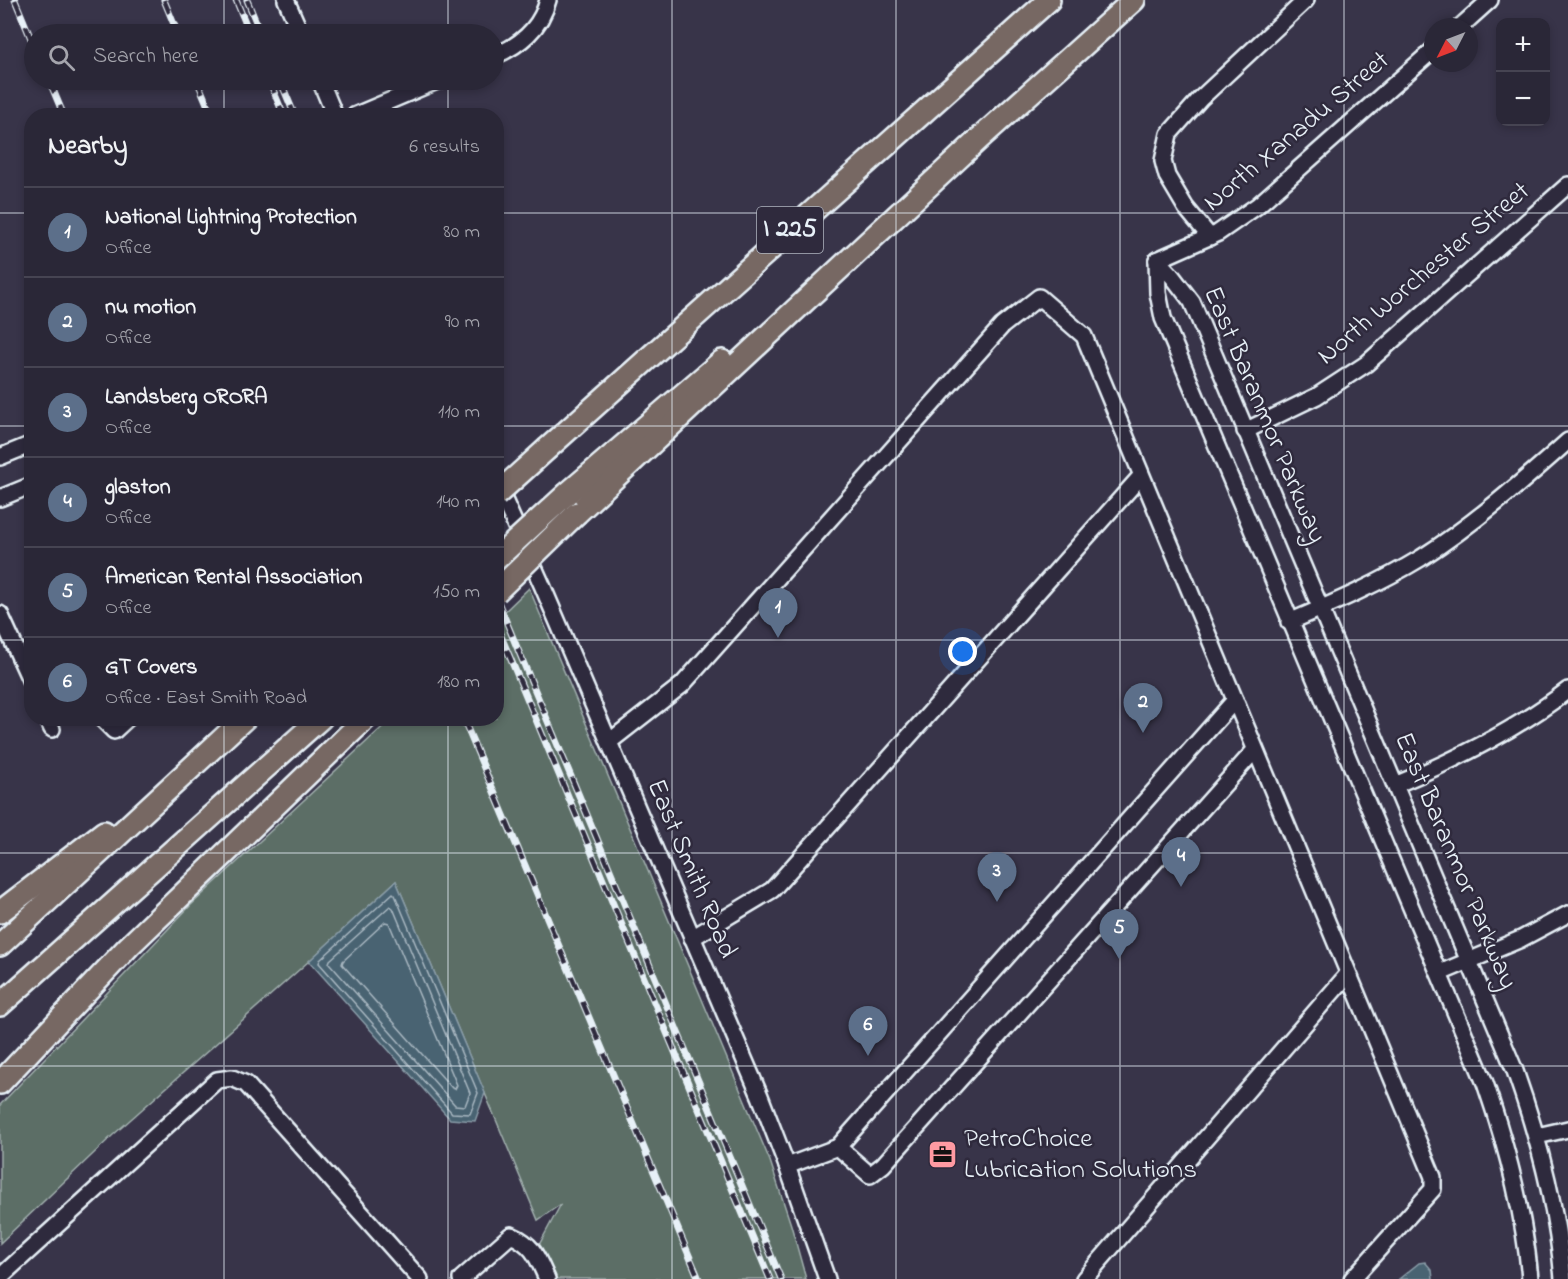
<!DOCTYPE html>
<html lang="en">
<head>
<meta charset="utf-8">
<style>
	body { margin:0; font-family:"Indie Flower",sans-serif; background:#363342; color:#f1f3f6 }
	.controls { position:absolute; right:18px; top:18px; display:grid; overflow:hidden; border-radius:12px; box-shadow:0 3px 9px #0003 }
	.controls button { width:54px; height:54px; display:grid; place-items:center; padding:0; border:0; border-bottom:2px solid #464452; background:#2a2737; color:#f1f3f6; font:30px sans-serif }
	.compass { position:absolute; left:1424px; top:18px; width:54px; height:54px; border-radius:50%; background:#2a2737; box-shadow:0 3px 9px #0003; rotate:228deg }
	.you { position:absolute; left:963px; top:652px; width:21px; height:21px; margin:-15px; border:4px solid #fff; border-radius:50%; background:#1a73e8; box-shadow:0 0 0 9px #1a73e833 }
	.badge { display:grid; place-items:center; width:39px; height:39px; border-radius:50%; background:#ea580c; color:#fff; font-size:20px; font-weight:700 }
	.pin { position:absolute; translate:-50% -50px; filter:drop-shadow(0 2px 3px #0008) }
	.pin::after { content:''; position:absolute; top:32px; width:21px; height:18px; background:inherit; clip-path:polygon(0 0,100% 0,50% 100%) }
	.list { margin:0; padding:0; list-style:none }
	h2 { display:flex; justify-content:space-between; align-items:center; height:78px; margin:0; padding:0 24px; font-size:26px }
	h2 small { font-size:20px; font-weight:400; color:#a5a5ad }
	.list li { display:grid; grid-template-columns:39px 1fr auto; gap:18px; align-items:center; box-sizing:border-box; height:90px; padding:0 24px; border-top:2px solid #464452 }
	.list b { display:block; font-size:22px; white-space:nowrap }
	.list p { margin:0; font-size:20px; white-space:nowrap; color:#a5a5ad }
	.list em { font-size:20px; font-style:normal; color:#a5a5ad }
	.icon { flex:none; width:33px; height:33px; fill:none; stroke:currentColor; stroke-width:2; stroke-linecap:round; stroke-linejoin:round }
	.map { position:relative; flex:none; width:1568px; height:1279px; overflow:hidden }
	.search { position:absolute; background:#2a2737; box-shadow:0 3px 9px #0003; left:24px; top:24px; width:480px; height:66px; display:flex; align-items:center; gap:15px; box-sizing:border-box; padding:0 21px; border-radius:33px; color:#a5a5ad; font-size:22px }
	.panel { position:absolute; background:#2a2737; box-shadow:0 3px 9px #0003; left:24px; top:108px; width:480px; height:618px; border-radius:24px }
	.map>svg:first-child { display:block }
	.green { fill:#5b6e66; stroke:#a2b0af; stroke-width:1.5 }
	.water { fill:#4a6372; stroke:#899ca8; stroke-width:1.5 }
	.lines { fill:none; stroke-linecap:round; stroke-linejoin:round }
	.shore { stroke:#a9b8c2; stroke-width:1.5 }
	.minor-casing { stroke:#e8f1f8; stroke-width:20 }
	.highway-casing { stroke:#e8f1f8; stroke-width:26 }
	.minor { stroke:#2f2a3d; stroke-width:15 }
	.highway { stroke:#776864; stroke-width:21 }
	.rail-casing { stroke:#e8f1f8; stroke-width:7 }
	.rail { stroke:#2f2a3d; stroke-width:4.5; stroke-dasharray:14; stroke-linecap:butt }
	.highway-bridge-casing { stroke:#e8f1f8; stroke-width:26; stroke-linecap:butt }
	.highway-bridge { stroke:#776864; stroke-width:21 }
	.grid { fill:none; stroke:#e8f1f8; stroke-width:1.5; stroke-opacity:0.55 }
	.labels { text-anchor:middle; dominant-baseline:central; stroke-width:5; stroke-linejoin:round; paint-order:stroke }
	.shield { fill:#2f2a3d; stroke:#b0b5c0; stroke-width:1.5 }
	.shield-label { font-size:26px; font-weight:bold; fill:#e8f1f8 }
	.street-label { font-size:27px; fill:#e8f1f8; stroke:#2f2a3d }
	.poi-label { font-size:27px; fill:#e8f1f8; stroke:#2f2a3d; text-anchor:start }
</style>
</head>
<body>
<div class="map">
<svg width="1568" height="1279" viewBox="0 0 1568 1279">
	<rect width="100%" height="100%" fill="#383449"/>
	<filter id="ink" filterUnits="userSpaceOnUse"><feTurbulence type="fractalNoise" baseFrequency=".0167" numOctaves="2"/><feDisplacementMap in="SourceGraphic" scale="12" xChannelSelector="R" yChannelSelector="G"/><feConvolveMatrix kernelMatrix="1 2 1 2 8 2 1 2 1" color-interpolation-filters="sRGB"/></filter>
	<g filter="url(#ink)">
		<polygon class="green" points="529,588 770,1161 791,1225 806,1279 555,1279 539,1245 561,1204 538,1220 396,881 309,961 113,1135 0,1243 0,1105 190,906 391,719 496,718 497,619"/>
		<g class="water">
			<polygon points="396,881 485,1093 475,1121 450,1119 309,961"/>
			<polygon points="1425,1262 1432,1270 1433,1279 1399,1279 1419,1263"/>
		</g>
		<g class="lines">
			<g class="shore">
				<polygon points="393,893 395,895 478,1093 470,1114 452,1113 319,963 320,960"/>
				<polygon points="390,906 393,908 470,1093 465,1106 455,1105 329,963 330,960"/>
				<polygon points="385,922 389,923 457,1085 455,1089 452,1088 342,964 343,961"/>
			</g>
			<defs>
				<g id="minor">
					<polyline points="286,0 301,34"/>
					<polyline points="1460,27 1490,0"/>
					<path d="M494,56C519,46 541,28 548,0"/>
					<polyline points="320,80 335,116"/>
					<polyline points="354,116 439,80"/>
					<polyline points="1210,237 1186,208 1167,176 1163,161 1169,134 1200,99 1306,0"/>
					<path d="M1157,260L1172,276L1192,302L1515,1071C1539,1139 1557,1207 1563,1279"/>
					<path d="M1157,260L1158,293L1163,318L1485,1083C1507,1147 1524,1211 1530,1279"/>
					<polyline points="1157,260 1218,233 1257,206 1433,50"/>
					<polyline points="1245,431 1317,396 1366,364 1568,185"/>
					<polyline points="0,457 32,444"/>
					<polyline points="497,484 542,585 760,1096 787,1166 827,1279"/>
					<polyline points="0,498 32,485"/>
					<polyline points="0,614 32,684"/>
					<path d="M1289,622C1334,603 1380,583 1421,558C1474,524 1521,483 1568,441"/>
					<polyline points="47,718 52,729"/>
					<polyline points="101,718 114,731 128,718"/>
					<polyline points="609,742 682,685 1002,326 1039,297 1084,336 1433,1177 1433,1189 1352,1279"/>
					<path d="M1395,785C1456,760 1516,730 1568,690"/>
					<polyline points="692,938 772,890 1141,476"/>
					<polyline points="1440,973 1521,939 1568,914"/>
					<polyline points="1537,1136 1568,1129"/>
					<polyline points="838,1147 870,1175 883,1165 1255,750"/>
					<polyline points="787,1166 838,1147 1235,700"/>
					<polyline points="0,1277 217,1080 232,1078 246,1084 420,1279"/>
					<path d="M461,1279L511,1235C534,1245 537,1257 547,1279"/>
					<polyline points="1084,1279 1348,974"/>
				</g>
				<g id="highway">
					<polyline points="548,448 1049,0"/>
					<polyline points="568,493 722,361"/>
					<polyline points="577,513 979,139 1134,0"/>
					<polyline points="0,912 104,832"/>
					<polyline points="0,945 245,718"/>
					<polyline points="0,1005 321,718"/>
					<polyline points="0,1083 129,946 366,718"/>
				</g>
			</defs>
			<use href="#minor" class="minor-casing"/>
			<use href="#highway" class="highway-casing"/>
			<use href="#minor" class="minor"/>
			<use href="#highway" class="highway"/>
			<defs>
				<g id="rail">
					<polyline points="15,0 34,46"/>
					<polyline points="164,0 178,34"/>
					<polyline points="236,0 250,34"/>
					<polyline points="247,0 261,34"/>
					<polyline points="49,80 64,116"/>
					<polyline points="197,80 212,116"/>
					<polyline points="269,80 284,116"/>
					<polyline points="280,80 295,116"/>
					<polyline points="496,597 781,1279"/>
					<polyline points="496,624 770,1279"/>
					<polyline points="463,718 699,1279"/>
				</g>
			</defs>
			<use href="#rail" class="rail-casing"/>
			<use href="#rail" class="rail"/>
			<defs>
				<g id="highway-bridge">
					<polyline points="496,495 548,448"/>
					<polyline points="496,559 568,493"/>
					<polyline points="496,592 577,513"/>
				</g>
			</defs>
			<use href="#highway-bridge" class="highway-bridge-casing"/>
			<use href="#highway-bridge" class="highway-bridge"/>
		</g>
	</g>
	<path class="grid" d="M224,0V34M448,0V34M672,0V1279M896,0V1279M1120,0V1279M1344,0V1279M224,80V116M448,80V116M0,213H32M496,213H1568M0,426H32M496,426H1568M0,640H32M496,640H1568M224,718V1279M448,718V1279M0,853H1568M0,1066H1568"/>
	<defs>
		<symbol id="office-square" viewBox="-11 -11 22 22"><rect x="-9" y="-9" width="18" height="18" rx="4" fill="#ff9aa2" stroke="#2f2a3d"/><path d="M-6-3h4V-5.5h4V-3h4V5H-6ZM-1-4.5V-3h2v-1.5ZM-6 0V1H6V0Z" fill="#111"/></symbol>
	</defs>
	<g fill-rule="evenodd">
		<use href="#office-square" x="926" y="1138" width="33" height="33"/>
	</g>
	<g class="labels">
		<rect class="shield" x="757" y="207" width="66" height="46" rx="4.5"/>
		<g class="shield-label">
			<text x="790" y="230">I 225</text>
		</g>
		<g class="street-label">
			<text transform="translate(1297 132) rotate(-40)">North Xanadu Street</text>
			<text transform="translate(1424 274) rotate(-40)">North Worchester Street</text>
			<text transform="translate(1264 415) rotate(67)">East Baranmor Parkway</text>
			<text transform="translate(1455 861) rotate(67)">East Baranmor Parkway</text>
			<text transform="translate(691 869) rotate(67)">East Smith Road</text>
		</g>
		<g class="poi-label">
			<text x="964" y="1139">PetroChoice<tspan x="964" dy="31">Lubrication Solutions</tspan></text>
		</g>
	</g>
</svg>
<div class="controls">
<button>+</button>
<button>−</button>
</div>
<svg class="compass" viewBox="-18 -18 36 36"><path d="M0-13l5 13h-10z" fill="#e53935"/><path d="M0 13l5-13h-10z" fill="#a5a5ad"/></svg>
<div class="you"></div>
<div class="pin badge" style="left:778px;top:638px;background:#5c6f8a">1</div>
<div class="pin badge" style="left:1143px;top:733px;background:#5c6f8a">2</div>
<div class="pin badge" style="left:997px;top:902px;background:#5c6f8a">3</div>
<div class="pin badge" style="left:1181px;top:887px;background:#5c6f8a">4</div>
<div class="pin badge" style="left:1119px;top:959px;background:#5c6f8a">5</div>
<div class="pin badge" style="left:868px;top:1056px;background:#5c6f8a">6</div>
<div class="search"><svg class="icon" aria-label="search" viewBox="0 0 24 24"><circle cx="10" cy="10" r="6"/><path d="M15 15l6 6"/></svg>Search here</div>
<section class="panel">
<h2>Nearby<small>6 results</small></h2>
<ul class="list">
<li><span class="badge" style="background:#5c6f8a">1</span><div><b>National Lightning Protection</b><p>Office</p></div><em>80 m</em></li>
<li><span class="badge" style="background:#5c6f8a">2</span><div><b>nu motion</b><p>Office</p></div><em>90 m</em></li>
<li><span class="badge" style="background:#5c6f8a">3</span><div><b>Landsberg ORORA</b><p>Office</p></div><em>110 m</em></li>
<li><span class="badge" style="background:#5c6f8a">4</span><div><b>glaston</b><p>Office</p></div><em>140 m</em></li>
<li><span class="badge" style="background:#5c6f8a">5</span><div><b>American Rental Association</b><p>Office</p></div><em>150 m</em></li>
<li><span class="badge" style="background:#5c6f8a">6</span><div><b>GT Covers</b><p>Office · East Smith Road</p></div><em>180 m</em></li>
</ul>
</section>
</div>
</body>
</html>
